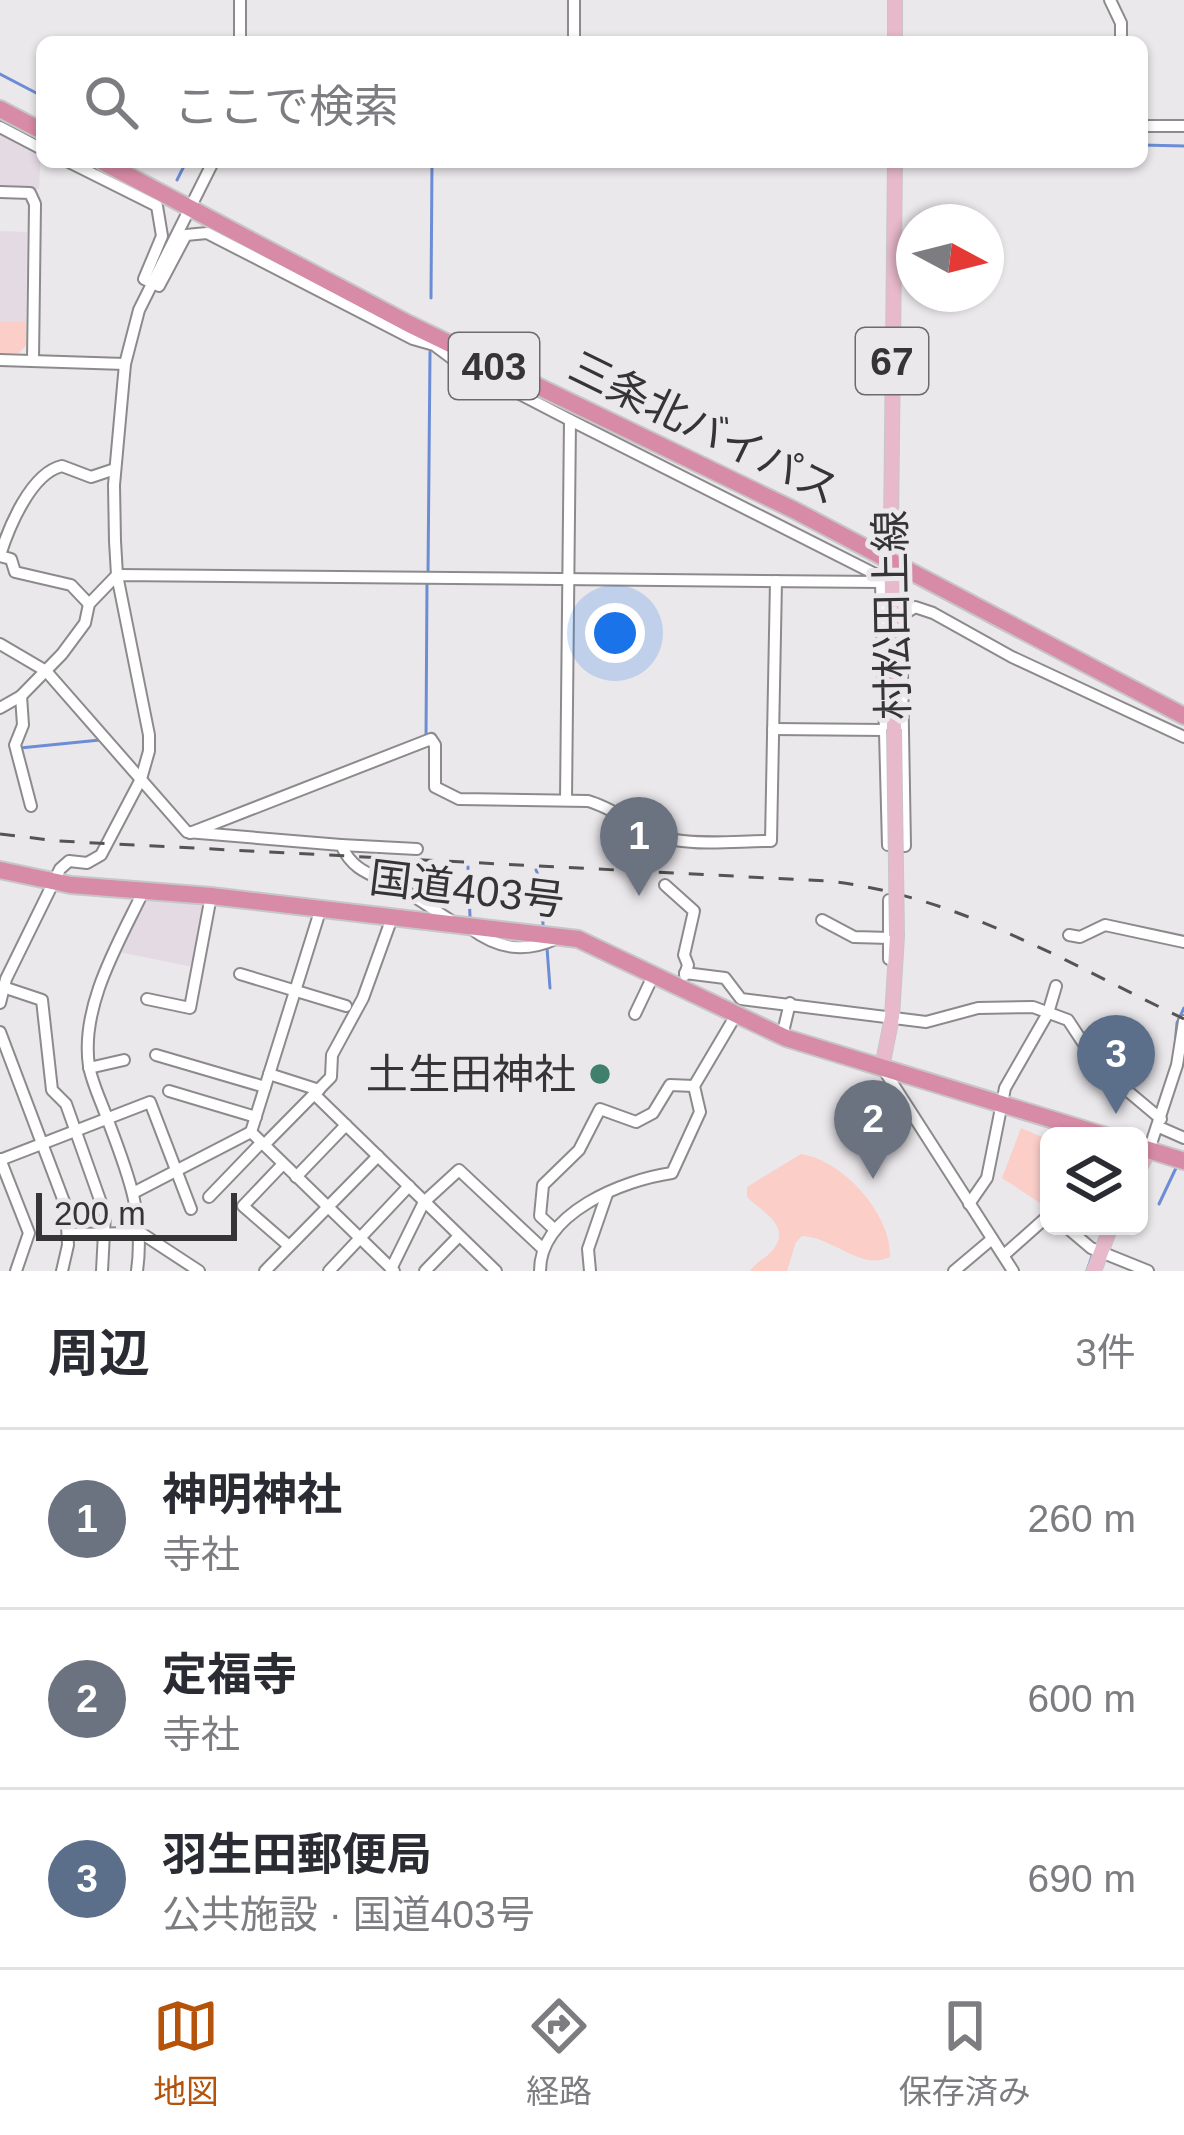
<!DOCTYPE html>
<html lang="ja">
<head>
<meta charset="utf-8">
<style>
	body { margin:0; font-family:Arial,"Noto Sans JP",sans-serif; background:#f7f7f7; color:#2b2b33 }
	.controls { position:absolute; right:36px; bottom:36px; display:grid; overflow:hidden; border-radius:18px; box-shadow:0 3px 9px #0004 }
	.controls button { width:108px; height:108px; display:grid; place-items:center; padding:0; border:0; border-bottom:3px solid #e1e1e2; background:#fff; color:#2b2b33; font:60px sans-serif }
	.compass { position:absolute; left:896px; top:204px; width:108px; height:108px; border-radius:50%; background:#fff; box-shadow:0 3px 9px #0004; rotate:97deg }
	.scale { position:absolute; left:36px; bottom:30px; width:201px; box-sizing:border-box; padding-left:12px; border:6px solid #363536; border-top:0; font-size:33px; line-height:42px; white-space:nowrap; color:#363536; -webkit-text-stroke:9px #ebe8eb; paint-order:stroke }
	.you { position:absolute; left:615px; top:633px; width:42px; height:42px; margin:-30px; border:9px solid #fff; border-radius:50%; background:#1a73e8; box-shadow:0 0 0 18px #1a73e833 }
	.badge { display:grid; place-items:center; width:78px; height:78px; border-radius:50%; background:#b45309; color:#fff; font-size:39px; font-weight:700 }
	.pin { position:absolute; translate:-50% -99px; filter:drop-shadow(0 3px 6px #0008) }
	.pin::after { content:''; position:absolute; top:63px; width:42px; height:36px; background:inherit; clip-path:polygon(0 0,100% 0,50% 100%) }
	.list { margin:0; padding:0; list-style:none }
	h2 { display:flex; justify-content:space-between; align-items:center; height:156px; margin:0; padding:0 48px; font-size:51px }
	h2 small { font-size:39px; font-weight:400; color:#7c7c81 }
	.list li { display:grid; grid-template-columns:78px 1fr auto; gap:36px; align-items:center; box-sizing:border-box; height:180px; padding:0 48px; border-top:3px solid #e1e1e2 }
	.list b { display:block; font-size:45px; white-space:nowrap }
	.list p { margin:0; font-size:39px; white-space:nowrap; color:#7c7c81 }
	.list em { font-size:39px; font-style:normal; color:#7c7c81 }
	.icon { flex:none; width:66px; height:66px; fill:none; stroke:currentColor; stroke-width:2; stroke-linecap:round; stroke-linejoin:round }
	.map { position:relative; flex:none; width:1184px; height:1271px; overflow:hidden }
	.search { position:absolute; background:#fff; box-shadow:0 3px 9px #0004; left:36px; right:36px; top:36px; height:132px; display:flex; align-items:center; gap:30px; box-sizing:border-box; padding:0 42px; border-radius:18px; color:#7c7c81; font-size:45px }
	.sheet { height:696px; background:#fff }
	nav { display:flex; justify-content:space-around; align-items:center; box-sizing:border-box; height:168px; border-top:3px solid #e1e1e2; background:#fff; font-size:33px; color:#7c7c81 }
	nav a { display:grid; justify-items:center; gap:6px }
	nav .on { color:#b45309 }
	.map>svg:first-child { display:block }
	.built { fill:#e4dae4 }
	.green { fill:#fbcec8 }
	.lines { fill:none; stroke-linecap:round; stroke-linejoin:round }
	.stream { stroke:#6c8dd5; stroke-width:3 }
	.minor-casing { stroke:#8d8a8d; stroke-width:14 }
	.major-casing { stroke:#c7c6c7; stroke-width:16 }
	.highway-casing { stroke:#c7c6c7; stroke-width:20 }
	.minor { stroke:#fff; stroke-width:10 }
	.major { stroke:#e7b9ca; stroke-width:14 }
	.highway { stroke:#d78ba6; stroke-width:16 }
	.rail { stroke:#555455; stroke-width:3; stroke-dasharray:15 15; stroke-linecap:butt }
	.major-bridge-casing { stroke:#c7c6c7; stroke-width:16; stroke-linecap:butt }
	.major-bridge { stroke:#e7b9ca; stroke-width:14 }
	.poi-dot { fill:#407f6c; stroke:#ebe8eb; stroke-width:4.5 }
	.labels { text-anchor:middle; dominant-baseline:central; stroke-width:10; stroke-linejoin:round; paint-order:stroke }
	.shield { fill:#ebe8eb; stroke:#6c6b6c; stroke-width:3 }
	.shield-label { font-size:39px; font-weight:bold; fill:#363536 }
	.street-label { font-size:42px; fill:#363536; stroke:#ebe8eb }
	.poi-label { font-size:42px; fill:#363536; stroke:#ebe8eb; text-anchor:end }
</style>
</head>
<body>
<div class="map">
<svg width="1184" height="1271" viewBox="0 0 1184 1271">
	<rect width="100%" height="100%" fill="#ebe8eb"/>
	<g class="built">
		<polygon points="0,130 41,152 39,189 0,189"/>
		<polygon points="0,231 27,232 26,322 0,322"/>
		<polygon points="144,890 211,896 198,968 114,951"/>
	</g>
	<g class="green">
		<polygon points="0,322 26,322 26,346 19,353 0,353"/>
		<polygon points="1021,1128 1049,1140 1049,1209 1002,1178"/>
		<path d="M801,1154C843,1160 892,1215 890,1257C861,1271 835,1238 802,1236L796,1242L787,1271H750C757,1261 765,1259 772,1251C793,1226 762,1212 747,1197V1187Z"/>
	</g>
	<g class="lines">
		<g class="stream">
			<polyline points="0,74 42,96"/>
			<polyline points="1142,145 1184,146"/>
			<polyline points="177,180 186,162"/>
			<polyline points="431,298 432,162"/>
			<polyline points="428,575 430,352"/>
			<polyline points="426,737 427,584"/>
			<polyline points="20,748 100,740"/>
			<polyline points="161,810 182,832"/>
			<polyline points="468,867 470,917"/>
			<polyline points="536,870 542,884 543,925"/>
			<polyline points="547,948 550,988"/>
			<polyline points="1175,1046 1177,1023 1184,1008"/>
			<polyline points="1159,1204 1176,1168"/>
			<polyline points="1087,1271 1092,1256"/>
		</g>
		<defs>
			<g id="minor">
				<polyline points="1110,0 1121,23 1121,42"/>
				<polyline points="240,42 240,0"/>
				<polyline points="574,42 574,0"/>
				<polyline points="1142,126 1184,126"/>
				<polyline points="0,127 42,149"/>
				<polyline points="69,162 157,206 162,236 144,279 159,286 186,235 207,233 413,339 434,345 454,360 570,420 875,574 881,582 888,845 905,846 901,616 915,607 933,613 1012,657 1184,737"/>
				<polyline points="0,192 30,193 35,204 33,360"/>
				<polyline points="0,360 125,364"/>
				<path d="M0,555C9,527 31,473 62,466L91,477L115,469"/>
				<polyline points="0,556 11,559 15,572 71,585 89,604"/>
				<path d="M0,644L46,671L187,832L341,845C354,874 376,875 401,889C418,898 434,910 450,920"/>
				<polyline points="21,696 23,725 15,745 31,806"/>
				<polyline points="0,708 21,696 62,654 85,623 89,604 117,575 881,582"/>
				<polyline points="773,729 885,730"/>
				<polyline points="566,800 570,420"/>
				<path d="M190,833L431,739L435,745V787L459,799L588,801C618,809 642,834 675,840C705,845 740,841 771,841L776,581"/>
				<polyline points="341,845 417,849"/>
				<polyline points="665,885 694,911 684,955 688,965 685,975"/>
				<polyline points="889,900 889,959"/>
				<polyline points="321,908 251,1132 394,1271"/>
				<polyline points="822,920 854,937 890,938"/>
				<path d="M470,928C499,950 526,953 558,938"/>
				<polyline points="1069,935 1080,937 1105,925 1184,942"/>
				<polyline points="685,973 725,978 741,999 926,1022 978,1008 1033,1007 1068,1020 1099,1067 1161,1119"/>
				<polyline points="240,974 346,1006"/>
				<polyline points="3,987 42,1000 52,1090 66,1104 105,1214 102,1271"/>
				<polyline points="147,999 190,1008 211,896"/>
				<polyline points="0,1003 6,979 60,869 69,861 87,863 101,855 141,779 149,751 149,735 117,575 115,541 114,485 125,364 139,310 213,162"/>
				<polyline points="635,1014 654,974"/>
				<polyline points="0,1032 66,1207 68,1245 62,1271"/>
				<polyline points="782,1036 790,1003"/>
				<polyline points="156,1055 265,1087"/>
				<polyline points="882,1067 1013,1271"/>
				<polyline points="89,1068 124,1060"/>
				<polyline points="269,1074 319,1090"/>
				<polyline points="169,1091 256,1117"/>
				<polyline points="314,1094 496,1271"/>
				<polyline points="1159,1127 1184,1138"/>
				<polyline points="264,1145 331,1077 332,1055 363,998 393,915"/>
				<polyline points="1149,1150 1177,1065 1184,1021"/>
				<polyline points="0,1159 29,1233 16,1271"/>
				<polyline points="0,1160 150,1102 191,1209"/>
				<polyline points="283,1164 243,1206 289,1246"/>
				<polyline points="296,1177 346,1125"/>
				<polyline points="135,1192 251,1132"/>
				<polyline points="209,1197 261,1143"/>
				<polyline points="969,1204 987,1178 1005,1088 1048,1013 1056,986"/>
				<polyline points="1065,1226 1091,1248 1148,1271"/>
				<polyline points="555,1230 540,1216 543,1185 579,1150 600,1109 636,1122 653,1113 670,1085 694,1086"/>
				<polyline points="69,1234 141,1233 199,1271"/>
				<polyline points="1004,1255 1049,1215"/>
				<polyline points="391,1269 424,1202 459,1170 542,1248"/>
				<path d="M137,1271C145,1214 127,1171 107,1118C101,1101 92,1083 89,1066C80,1006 119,942 144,890"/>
				<polyline points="265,1271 378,1156"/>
				<polyline points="329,1271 409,1186"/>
				<polyline points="425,1271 459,1236"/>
				<path d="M540,1271C540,1213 623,1180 672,1173L700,1112L694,1086L736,1015"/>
				<polyline points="590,1271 588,1249 607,1194"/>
				<polyline points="954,1271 992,1239"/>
			</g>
			<g id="major">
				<polyline points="895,42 895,0"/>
				<polyline points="894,729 891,530 895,162"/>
				<polyline points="882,1067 892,1017 897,936"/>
				<polyline points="1139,1170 1149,1150"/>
				<polyline points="1094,1271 1111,1226"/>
			</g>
			<g id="highway">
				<polyline points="0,109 42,131"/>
				<polyline points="103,162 409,324 794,510 1184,716"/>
				<polyline points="0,870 71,885 211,896 578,939 786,1038 1106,1136"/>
				<polyline points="1139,1147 1184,1161"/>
			</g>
		</defs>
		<use href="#minor" class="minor-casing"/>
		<use href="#major" class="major-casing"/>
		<use href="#highway" class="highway-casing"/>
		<use href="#minor" class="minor"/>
		<use href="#major" class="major"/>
		<use href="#highway" class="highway"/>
		<path class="rail" d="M0,834L58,841L828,881C956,895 1070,964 1184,1019"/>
		<defs>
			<polyline id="major-bridge" points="894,729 897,936"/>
		</defs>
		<use href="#major-bridge" class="major-bridge-casing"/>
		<use href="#major-bridge" class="major-bridge"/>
	</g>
	<circle class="poi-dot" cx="600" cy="1074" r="12"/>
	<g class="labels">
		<g class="shield">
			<rect x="856" y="328" width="72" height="66" rx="9"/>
			<rect x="449" y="333" width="90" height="66" rx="9"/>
		</g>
		<g class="shield-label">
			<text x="892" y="361">67</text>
			<text x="494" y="366">403</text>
		</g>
		<g class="street-label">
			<text transform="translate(704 428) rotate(26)">三条北バイパス</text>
			<text transform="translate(892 615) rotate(-91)">村松田上線</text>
			<text transform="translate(467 889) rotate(7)">国道403号</text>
		</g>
		<g class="poi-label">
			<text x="576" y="1074">土生田神社</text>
		</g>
	</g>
</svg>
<div class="controls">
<button><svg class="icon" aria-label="layers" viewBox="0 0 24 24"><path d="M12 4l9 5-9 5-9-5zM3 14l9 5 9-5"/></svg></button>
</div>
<svg class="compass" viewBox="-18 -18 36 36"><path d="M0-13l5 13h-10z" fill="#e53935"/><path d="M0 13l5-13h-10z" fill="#7c7c81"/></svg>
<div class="scale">200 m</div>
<div class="you"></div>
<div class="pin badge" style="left:639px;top:896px;background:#6b7280">1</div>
<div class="pin badge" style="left:873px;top:1179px;background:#6b7280">2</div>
<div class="pin badge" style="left:1116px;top:1114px;background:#5c6f8a">3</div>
<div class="search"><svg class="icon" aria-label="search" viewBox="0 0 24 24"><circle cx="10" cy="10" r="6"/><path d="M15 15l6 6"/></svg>ここで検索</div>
</div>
<section class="sheet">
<h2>周辺<small>3件</small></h2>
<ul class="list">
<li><span class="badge" style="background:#6b7280">1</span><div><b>神明神社</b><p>寺社</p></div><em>260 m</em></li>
<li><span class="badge" style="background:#6b7280">2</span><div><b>定福寺</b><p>寺社</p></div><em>600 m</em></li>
<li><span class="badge" style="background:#5c6f8a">3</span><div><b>羽生田郵便局</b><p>公共施設 · 国道403号</p></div><em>690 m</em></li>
</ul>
</section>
<nav>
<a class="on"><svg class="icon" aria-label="map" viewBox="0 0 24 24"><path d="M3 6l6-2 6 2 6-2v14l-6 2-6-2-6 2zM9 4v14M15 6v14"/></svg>地図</a>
<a><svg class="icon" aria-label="directions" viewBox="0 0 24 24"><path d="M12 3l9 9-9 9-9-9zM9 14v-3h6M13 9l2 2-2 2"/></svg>経路</a>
<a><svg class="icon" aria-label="saved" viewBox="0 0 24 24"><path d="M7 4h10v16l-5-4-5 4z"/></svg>保存済み</a>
</nav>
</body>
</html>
